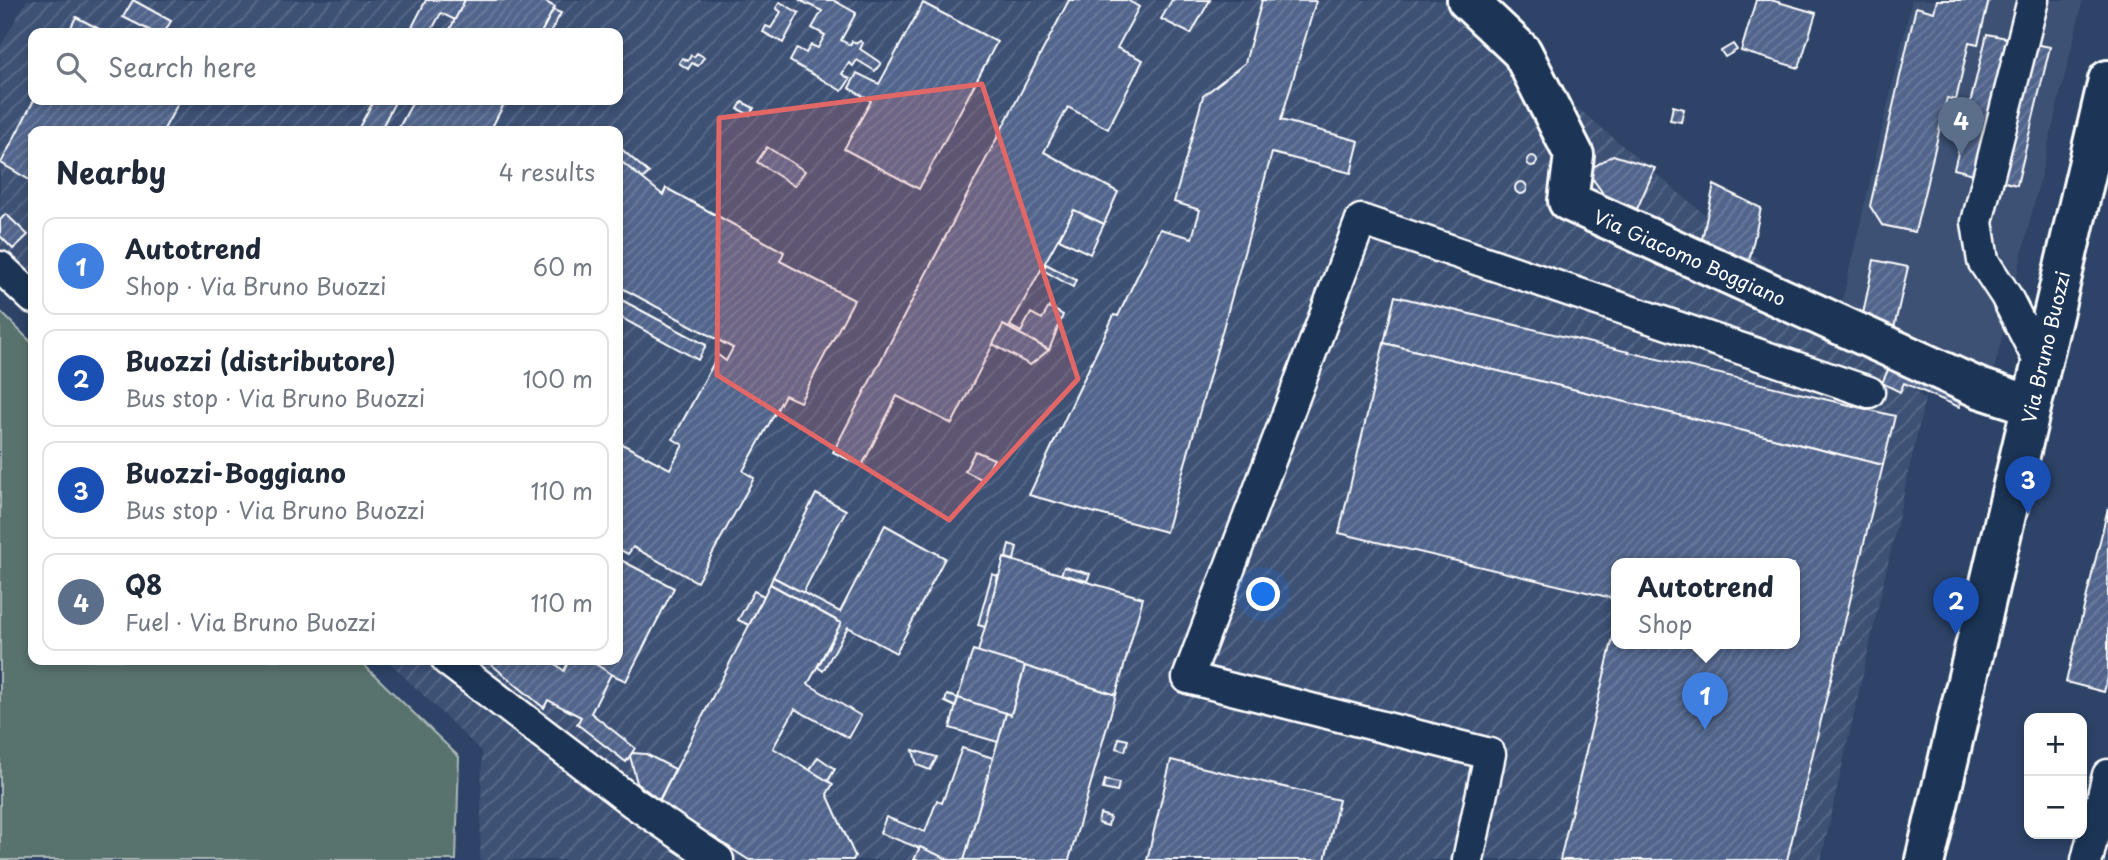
<!DOCTYPE html>
<html lang="en">
<head>
<meta charset="utf-8">
<style>
	body { margin:0; font-family:"Playpen Sans",sans-serif; background:#f6f6f7; color:#1f2937 }
	.controls { position:absolute; right:21px; bottom:21px; display:grid; overflow:hidden; border-radius:14px; box-shadow:0 4px 10px #0003 }
	.controls button { width:63px; height:63px; display:grid; place-items:center; padding:0; border:0; border-bottom:2px solid #e0e1e3; background:#fff; color:#1f2937; font:35px sans-serif }
	.you { position:absolute; left:1264px; top:595px; width:24px; height:24px; margin:-18px; border:5px solid #fff; border-radius:50%; background:#1a73e8; box-shadow:0 0 0 10px #1a73e833 }
	.badge { display:grid; place-items:center; width:46px; height:46px; border-radius:50%; background:#1a73e8; color:#fff; font-size:23px; font-weight:700 }
	.pin { position:absolute; translate:-50% -58px; filter:drop-shadow(0 2px 4px #0008) }
	.pin::after { content:''; position:absolute; top:37px; width:24px; height:21px; background:inherit; clip-path:polygon(0 0,100% 0,50% 100%) }
	.popup { position:absolute; left:1611px; top:558px; width:189px; height:91px; box-sizing:border-box; display:grid; place-content:center; border-radius:14px; background:#fff; filter:drop-shadow(0 2px 5px #0005); font-size:23px; white-space:nowrap; color:#747a83 }
	.popup b { font-size:26px; color:#1f2937 }
	.popup::after { content:''; position:absolute; left:50%; top:100%; margin-left:-14px; border:14px solid transparent; border-top-color:#fff }
	.list { margin:0; padding:0; list-style:none }
	h2 { display:flex; justify-content:space-between; align-items:center; height:91px; margin:0; padding:0 28px; font-size:30px }
	h2 small { font-size:23px; font-weight:400; color:#747a83 }
	.list li { display:grid; grid-template-columns:46px 1fr auto; gap:21px; align-items:center; box-sizing:border-box; height:98px; margin:0 14px 14px; padding:0 14px; border:2px solid #e0e1e3; border-radius:14px }
	.list b { display:block; font-size:26px; white-space:nowrap }
	.list p { margin:0; font-size:23px; white-space:nowrap; color:#747a83 }
	.list em { font-size:23px; font-style:normal; color:#747a83 }
	.icon { flex:none; width:38px; height:38px; fill:none; stroke:currentColor; stroke-width:2; stroke-linecap:round; stroke-linejoin:round }
	.map { position:relative; flex:none; width:2108px; height:860px; overflow:hidden }
	.search { position:absolute; background:#fff; box-shadow:0 4px 10px #0003; left:28px; top:28px; width:595px; height:77px; display:flex; align-items:center; gap:18px; box-sizing:border-box; padding:0 24px; border-radius:14px; color:#747a83; font-size:26px }
	.panel { position:absolute; background:#fff; box-shadow:0 4px 10px #0003; left:28px; top:126px; width:595px; height:539px; border-radius:14px }
	.map>svg:first-child { display:block }
	.built { fill:#3c5175 }
	.industrial { fill:url(#industrial-furrows); fill-rule:evenodd }
	.green { fill:#59726e; stroke:#acb8b6; stroke-width:2 }
	.building { fill:url(#building-hatch); stroke:#fff; stroke-width:2 }
	.lines { fill:none; stroke-linecap:round; stroke-linejoin:round }
	.service-casing { stroke:#fff; stroke-width:35 }
	.minor-casing { stroke:#fff; stroke-width:44 }
	.secondary-casing { stroke:#fff; stroke-width:44 }
	.service { stroke:#1d3557; stroke-width:30 }
	.minor { stroke:#1d3557; stroke-width:38 }
	.secondary { stroke:#1d3557; stroke-width:38 }
	.marked { fill:#e26868; fill-opacity:0.2; stroke:#e26868; stroke-width:5; stroke-linejoin:round }
	.labels { text-anchor:middle; dominant-baseline:central; stroke-width:7; stroke-linejoin:round; paint-order:stroke }
	.street-label { font-size:19px; fill:#fff; stroke:#1d3557 }
</style>
</head>
<body>
<div class="map">
<svg width="2108" height="860" viewBox="0 0 2108 860">
	<defs>
		<pattern id="industrial-furrows" width="10" height="10" patternUnits="userSpaceOnUse" patternTransform="scale(1.75)"><rect width="10" height="10" fill="#3c5175"/><path d="M-1 1l2-2M0 10L10 0M9 11l2-2" fill="none" stroke="#596b8a"/></pattern>
		<pattern id="building-hatch" width="6" height="6" patternUnits="userSpaceOnUse" patternTransform="scale(1.75)"><rect width="6" height="6" fill="#51658c"/><path d="M-1 1l2-2M0 6l6-6M5 7l2-2" fill="none" stroke="#6b7c9d"/></pattern>
	</defs>
	<rect width="100%" height="100%" fill="#2d4367"/>
	<filter id="ink" filterUnits="userSpaceOnUse"><feTurbulence type="fractalNoise" baseFrequency=".0143" numOctaves="2"/><feDisplacementMap in="SourceGraphic" scale="14" xChannelSelector="R" yChannelSelector="G"/><feConvolveMatrix kernelMatrix="1 2 1 2 8 2 1 2 1" color-interpolation-filters="sRGB"/></filter>
	<g filter="url(#ink)">
		<polygon class="built" points="1912,0 2083,0 1992,379 1840,310"/>
		<path class="industrial" d="M27,0H1449L1925,399L1821,860H480L482,752L387,660H618V131H33V317L0,285V47ZM33,33H618V100H33ZM1616,564H1794V644H1616Z"/>
		<polygon class="green" points="0,311 33,344 33,660 359,660 459,757 456,860 0,860"/>
		<g class="building">
			<polygon points="133,0 171,21 164,33 155,33 123,17"/>
			<polygon points="426,0 465,0 455,20 441,13 430,33 409,33"/>
			<polygon points="465,0 542,0 555,7 541,33 448,33"/>
			<polygon points="799,0 833,0 856,13 841,40 850,45 852,41 857,43 860,41 863,43 860,49 881,63 875,71 857,60 853,66 849,63 842,74 850,79 842,91 790,61 797,48 806,53 811,45 818,48 825,35 812,28 822,11"/>
			<polygon points="1069,0 1127,0 1139,7 1117,48 1143,60 1108,129 1068,107 1044,152 1118,192 1104,224 1074,210 1010,326 1021,332 1031,313 1042,319 1049,307 1063,315 1049,350 1003,325 952,424 897,396 862,466 833,452"/>
			<polygon points="1172,0 1210,0 1191,34 1161,19"/>
			<polygon points="1262,0 1316,1 1281,120 1359,141 1351,173 1272,153 1166,532 1029,495 1114,315 1118,316 1160,229 1192,238 1200,210 1174,202 1203,96 1245,63"/>
			<polygon points="1756,0 1771,0 1816,13 1799,68 1741,51"/>
			<polygon points="1937,0 1989,0 1978,44 1969,42 1956,100 1947,98 1915,232 1882,225 1870,206 1916,7 1934,12"/>
			<polygon points="780,2 799,13 783,43 763,32 766,26 771,28 781,12 776,8"/>
			<polygon points="923,3 997,42 919,189 844,149 871,101 849,88 857,73 879,84"/>
			<polygon points="553,10 561,13 550,33 541,33"/>
			<polygon points="76,17 107,33 68,33"/>
			<polygon points="1987,34 2050,47 2017,185 1954,169"/>
			<polygon points="1733,44 1737,50 1725,57 1721,51"/>
			<polygon points="697,53 704,57 698,66 692,63 688,69 679,63 682,58 688,61 691,55 694,57"/>
			<polygon points="34,100 180,100 163,131 33,131 33,182 1,163"/>
			<polygon points="374,100 396,100 380,131 357,131"/>
			<polygon points="414,100 506,100 490,131 397,131"/>
			<polygon points="742,102 754,108 750,115 738,109"/>
			<polygon points="1673,106 1684,109 1681,122 1670,120"/>
			<polygon points="618,146 649,173 642,179 618,159"/>
			<polygon points="767,147 805,171 794,186 757,162"/>
			<polygon points="1613,155 1655,168 1637,209 1605,196 1587,171"/>
			<circle cx="1532" cy="161" r="5"/>
			<polygon points="618,159 663,195 666,188 784,252 780,261 854,300 800,402 785,395 743,471 754,478 697,582 633,547 628,554 618,549 618,442 670,469 683,445 673,439 718,355 726,361 733,348 618,286"/>
			<circle cx="1521" cy="188" r="6"/>
			<polygon points="1714,185 1761,208 1749,261 1702,239"/>
			<polygon points="1074,210 1104,224 1090,254 1059,239"/>
			<polygon points="6,214 28,235 13,249 0,236 0,220"/>
			<polygon points="1874,260 1908,267 1894,328 1863,314"/>
			<polygon points="1046,264 1076,280 1073,287 1043,270"/>
			<polygon points="1395,296 1895,416 1883,465 1384,343"/>
			<polygon points="618,298 706,345 698,360 618,316"/>
			<polygon points="1003,325 1049,350 1030,365 993,344"/>
			<polygon points="1384,343 1883,465 1787,860 1560,860 1616,625 1616,644 1794,644 1794,564 1616,564 1616,599 1339,533"/>
			<polygon points="1894,357 1967,389 1959,407 1904,383 1900,392 1882,383"/>
			<polygon points="975,451 994,459 983,480 965,471"/>
			<polygon points="816,494 846,510 803,593 773,577"/>
			<polygon points="2108,508 2108,677 2104,692 2066,682"/>
			<polygon points="885,525 945,558 896,653 848,627 823,671 818,667 841,623 770,584 773,577 840,612"/>
			<polygon points="1009,544 1017,547 1014,560 1006,558"/>
			<polygon points="1004,558 1143,598 1116,695 978,652"/>
			<polygon points="621,560 674,588 626,681 611,674 589,660 618,660 618,567"/>
			<polygon points="1064,567 1090,574 1087,581 1061,574"/>
			<polygon points="992,574 998,576 985,627 978,625"/>
			<polygon points="770,584 841,623 808,684 861,716 849,738 795,709 773,748 833,784 827,794 855,856 853,860 749,860 659,802"/>
			<polygon points="754,591 764,596 749,625 738,620"/>
			<polygon points="973,650 1025,666 1011,715 958,698"/>
			<polygon points="486,660 551,660 564,671 569,660 589,660 611,674 591,713 635,748 632,753 626,762 577,724 581,717 548,700 544,708"/>
			<polygon points="1025,666 1116,695 1069,860 964,860 1006,713 1011,715"/>
			<polygon points="947,695 958,698 956,707 945,702"/>
			<polygon points="958,698 1006,713 998,742 950,728"/>
			<polygon points="1119,738 1128,740 1125,751 1116,748"/>
			<polygon points="962,748 993,758 964,860 950,860 880,833 886,817 925,832 937,800 942,803"/>
			<polygon points="913,750 937,757 930,770 917,765"/>
			<polygon points="632,753 646,754 675,769 659,800 637,783 630,756"/>
			<polygon points="818,757 835,769 828,781 810,770"/>
			<polygon points="1171,760 1339,800 1325,860 1147,860"/>
			<polygon points="1105,780 1119,783 1117,792 1103,789"/>
			<polygon points="1100,814 1110,817 1108,826 1098,823"/>
			<polygon points="920,847 950,860 914,860"/>
		</g>
		<g class="lines">
			<defs>
				<g id="service">
					<polyline points="2033,0 1977,222 1983,261 2006,296 2041,365"/>
					<polyline points="0,267 33,298"/>
					<polyline points="447,660 634,803 718,860"/>
					<polyline points="1468,860 1490,754 1188,678 1361,220 1869,392"/>
					<polyline points="2087,860 2108,775"/>
				</g>
				<polyline id="minor" points="1467,0 1522,52 1574,155 1568,201 1979,388 2031,405"/>
				<polyline id="secondary" points="1925,860 2108,80"/>
			</defs>
			<use href="#service" class="service-casing"/>
			<use href="#minor" class="minor-casing"/>
			<use href="#secondary" class="secondary-casing"/>
			<use href="#service" class="service"/>
			<use href="#minor" class="minor"/>
			<use href="#secondary" class="secondary"/>
		</g>
	</g>
	<path class="marked" d="M982,84L1078,379L949,520L717,375L719,118Z"/>
	<g class="labels">
		<g class="street-label">
			<text transform="translate(1690 257) rotate(24)">Via Giacomo Boggiano</text>
			<text transform="translate(2045 347) rotate(-77)">Via Bruno Buozzi</text>
		</g>
	</g>
</svg>
<div class="controls">
<button>+</button>
<button>−</button>
</div>
<div class="you"></div>
<div class="pin badge" style="left:1705px;top:730px;background:#3f7fe0">1</div>
<div class="popup"><b>Autotrend</b>Shop</div>
<div class="pin badge" style="left:1956px;top:635px;background:#1a4fb4">2</div>
<div class="pin badge" style="left:2028px;top:514px;background:#1a4fb4">3</div>
<div class="pin badge" style="left:1961px;top:155px;background:#5c6f8a">4</div>
<div class="search"><svg class="icon" aria-label="search" viewBox="0 0 24 24"><circle cx="10" cy="10" r="6"/><path d="M15 15l6 6"/></svg>Search here</div>
<section class="panel">
<h2>Nearby<small>4 results</small></h2>
<ul class="list">
<li><span class="badge" style="background:#3f7fe0">1</span><div><b>Autotrend</b><p>Shop · Via Bruno Buozzi</p></div><em>60 m</em></li>
<li><span class="badge" style="background:#1a4fb4">2</span><div><b>Buozzi (distributore)</b><p>Bus stop · Via Bruno Buozzi</p></div><em>100 m</em></li>
<li><span class="badge" style="background:#1a4fb4">3</span><div><b>Buozzi-Boggiano</b><p>Bus stop · Via Bruno Buozzi</p></div><em>110 m</em></li>
<li><span class="badge" style="background:#5c6f8a">4</span><div><b>Q8</b><p>Fuel · Via Bruno Buozzi</p></div><em>110 m</em></li>
</ul>
</section>
</div>
</body>
</html>
